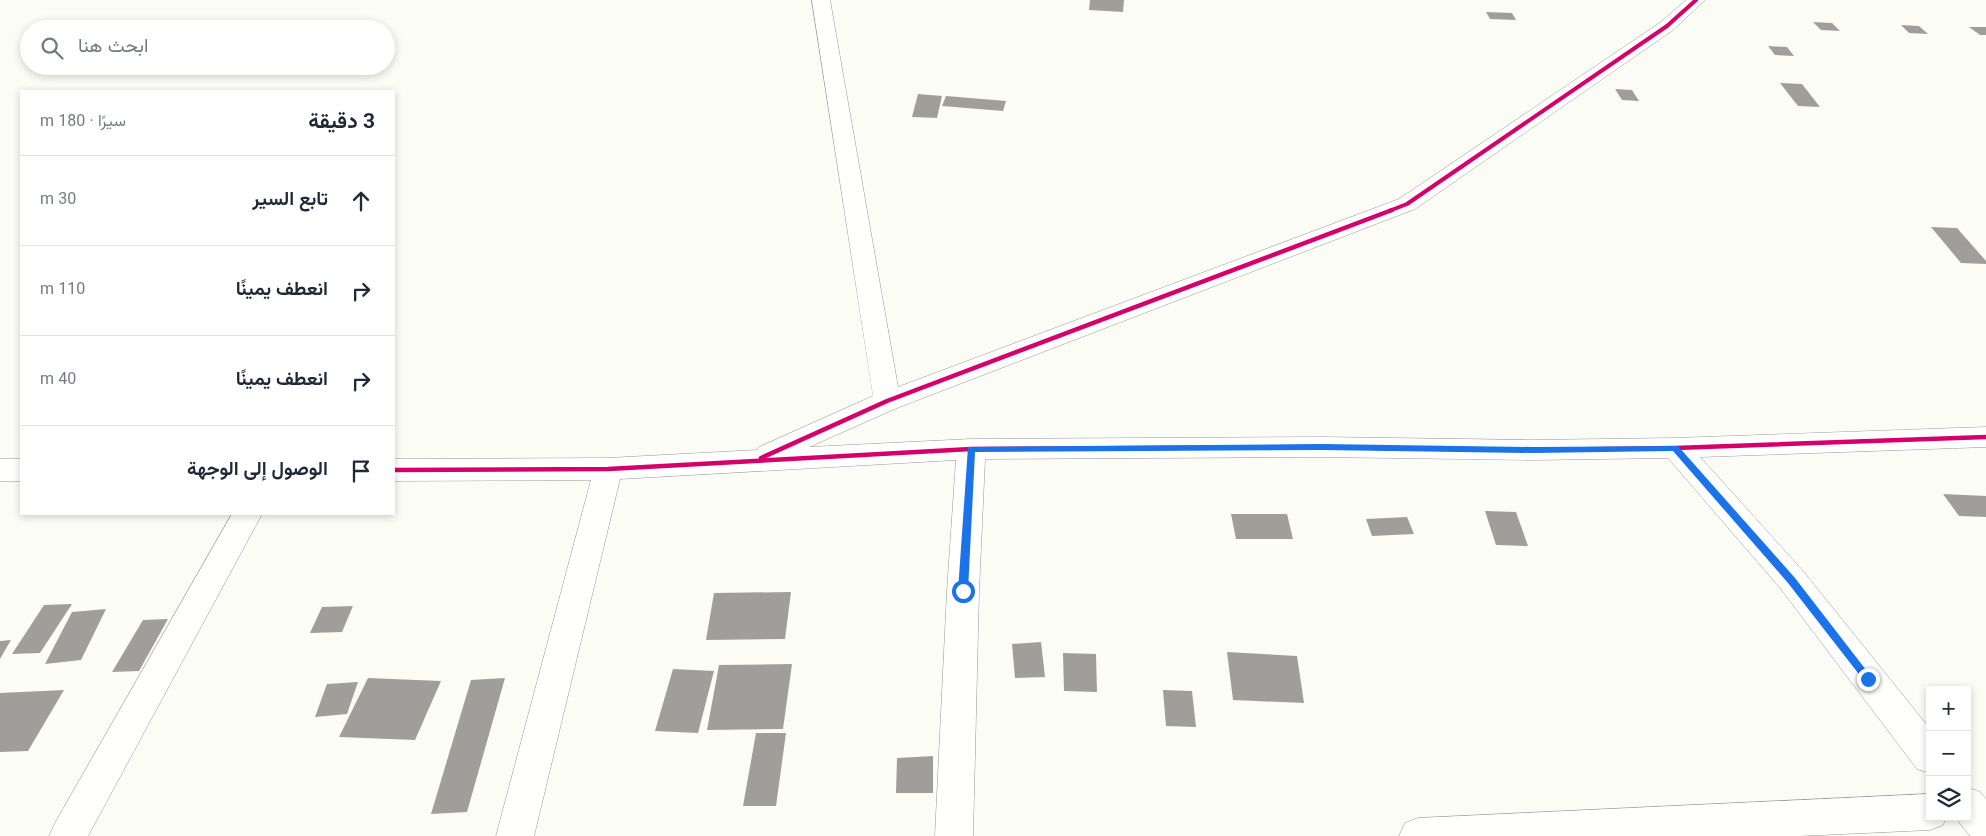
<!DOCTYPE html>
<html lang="ar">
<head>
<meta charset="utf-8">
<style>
	body { margin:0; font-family:Georgia,Vazirmatn,serif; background:#f2f2f3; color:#1f2937; direction:rtl }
	.controls { position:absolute; right:15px; bottom:15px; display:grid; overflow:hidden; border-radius:0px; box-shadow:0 2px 8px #0003 }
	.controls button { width:45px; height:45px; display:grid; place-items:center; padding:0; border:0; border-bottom:1px solid #e0e1e3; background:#fff; color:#1f2937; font:25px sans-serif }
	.stop { position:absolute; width:15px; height:15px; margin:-11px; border:4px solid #1a73e8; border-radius:50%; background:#fff }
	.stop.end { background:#1a73e8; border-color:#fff; box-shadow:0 1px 5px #0008 }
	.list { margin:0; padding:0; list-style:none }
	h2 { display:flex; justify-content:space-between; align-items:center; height:65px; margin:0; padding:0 20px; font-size:21px }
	h2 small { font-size:16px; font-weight:400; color:#747a83 }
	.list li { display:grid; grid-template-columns:32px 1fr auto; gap:15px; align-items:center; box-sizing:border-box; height:90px; padding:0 20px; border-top:1px solid #e0e1e3 }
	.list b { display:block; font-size:19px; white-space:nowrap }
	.list em { font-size:16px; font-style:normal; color:#747a83 }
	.icon { flex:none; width:28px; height:28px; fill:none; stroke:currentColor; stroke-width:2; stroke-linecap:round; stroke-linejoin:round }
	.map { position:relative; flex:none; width:1986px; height:836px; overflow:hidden; direction:ltr }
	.search { position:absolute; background:#fff; box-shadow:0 2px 8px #0003; left:20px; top:20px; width:375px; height:55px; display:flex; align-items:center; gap:12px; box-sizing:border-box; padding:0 18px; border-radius:28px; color:#747a83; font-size:19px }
	.panel { position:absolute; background:#fff; box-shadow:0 2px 8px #0003; left:20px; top:90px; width:375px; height:425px; border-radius:0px; direction:rtl }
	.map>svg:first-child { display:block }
	.building { fill:#a09e9b }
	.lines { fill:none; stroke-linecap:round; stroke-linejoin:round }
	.minor-casing { stroke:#969694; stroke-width:1 }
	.minor { fill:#fffffe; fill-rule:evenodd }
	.cycleway-far1-casing { stroke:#fff; stroke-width:6 }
	.cycleway-casing { stroke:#fff; stroke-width:8 }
	.cycleway-far1 { stroke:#d6006c; stroke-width:4 }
	.cycleway { stroke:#d6006c; stroke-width:4.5 }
	.route { fill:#1a73e8 }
</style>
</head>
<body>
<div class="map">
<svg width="1986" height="836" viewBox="0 0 1986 836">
	<rect width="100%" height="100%" fill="#fcfcf6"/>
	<g class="building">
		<polygon points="1090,0 1124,0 1123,12 1089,10"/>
		<polygon points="1486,12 1512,13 1516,20 1490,19"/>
		<polygon points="1813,22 1832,23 1840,31 1821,30"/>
		<polygon points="1901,25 1919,26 1928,34 1909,33"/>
		<polygon points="1969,27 1986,27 1986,35 1980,35"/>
		<polygon points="1768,46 1787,47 1794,56 1775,55"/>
		<polygon points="1780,83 1802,84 1820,107 1798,106"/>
		<polygon points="1615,89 1632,90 1639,101 1622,100"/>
		<polygon points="918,94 942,96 937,118 912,117"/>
		<polygon points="946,96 1006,101 1003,111 942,106"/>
		<polygon points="1931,227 1957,228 1986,261 1986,264 1961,263"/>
		<polygon points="1943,494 1986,496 1986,517 1959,516"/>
		<polygon points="1485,511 1516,512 1528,546 1496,545"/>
		<polygon points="1231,514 1287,514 1293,539 1236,539"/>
		<polygon points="1407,517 1414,534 1372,536 1366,519"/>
		<polygon points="791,592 785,639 706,640 714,593"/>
		<polygon points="72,604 40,653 12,654 44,605"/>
		<polygon points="353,606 342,632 310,633 322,607"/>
		<polygon points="106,609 81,660 45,664 72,612"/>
		<polygon points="168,619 139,671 112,672 143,620"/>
		<polygon points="11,640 0,659 0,641"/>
		<polygon points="1041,642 1045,677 1015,678 1012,644"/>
		<polygon points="1227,652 1297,656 1304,703 1233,700"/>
		<polygon points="1063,653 1096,654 1097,692 1064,691"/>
		<polygon points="792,664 783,729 707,730 719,665"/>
		<polygon points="673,669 714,671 698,733 655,731"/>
		<polygon points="368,678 441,681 415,740 339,737"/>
		<polygon points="505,678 467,812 431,814 471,680"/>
		<polygon points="358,682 347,714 315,717 327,684"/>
		<polygon points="64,690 28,751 0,752 0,693"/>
		<polygon points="1163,690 1192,691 1196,727 1166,726"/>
		<polygon points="756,733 786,733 776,806 743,806"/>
		<polygon points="933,756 933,793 896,793 897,758"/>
	</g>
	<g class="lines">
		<defs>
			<g id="minor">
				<polygon points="812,0 830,0 898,387 1399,199 1661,22 1686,0 1705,0 1673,30 1415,209 897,408 809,447 971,439 1322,437 1533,440 1675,438 1986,427 1986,447 1700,457 1803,571 1930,729 1930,773 1917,769 1781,589 1668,458 1533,460 1322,457 985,459 979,591 973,836 935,836 947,591 956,460 620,479 534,836 496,836 591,480 394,481 394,459 608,458 757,450 759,447 873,396"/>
				<rect x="0" y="459" width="21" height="22"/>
				<polygon points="232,514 262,514 88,836 49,836 55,823"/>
				<polygon points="1967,787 1980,792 1986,799 1986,836 1970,836 1955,817 1967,817"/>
				<polygon points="1930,794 1930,817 1946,817 1943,825 1930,830 1799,836 1399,836 1405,823 1418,818"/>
			</g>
		</defs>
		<use href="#minor" class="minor-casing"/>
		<use href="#minor" class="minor"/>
		<defs>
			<polyline id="cycleway-far1" points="1389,211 1407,204 1667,26 1696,0"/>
			<g id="cycleway">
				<polyline points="761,458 887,401 1392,210"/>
				<polyline points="394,470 608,469 971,449 1322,447 1533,450 1675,448 1986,437"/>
			</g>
		</defs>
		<use href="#cycleway-far1" class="cycleway-far1-casing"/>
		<use href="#cycleway" class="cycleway-casing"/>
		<use href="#cycleway-far1" class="cycleway-far1"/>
		<use href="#cycleway" class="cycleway"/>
	</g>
	<polygon class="route" points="1322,444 1533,447 1678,446 1795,578 1873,679 1872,682 1865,682 1788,583 1673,451 1533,453 1322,450 975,452 968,591 963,595 958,591 968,447"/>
</svg>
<div class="controls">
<button>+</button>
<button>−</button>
<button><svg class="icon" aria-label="layers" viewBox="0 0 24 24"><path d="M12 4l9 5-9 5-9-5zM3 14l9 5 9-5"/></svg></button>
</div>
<div class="stop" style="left:963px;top:591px"></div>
<div class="stop end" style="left:1868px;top:679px"></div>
<div class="search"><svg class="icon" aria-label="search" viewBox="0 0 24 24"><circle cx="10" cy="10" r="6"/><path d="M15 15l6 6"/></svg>ابحث هنا</div>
<section class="panel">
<h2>3 دقيقة<small>سيرًا · 180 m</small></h2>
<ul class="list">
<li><svg class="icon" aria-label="ahead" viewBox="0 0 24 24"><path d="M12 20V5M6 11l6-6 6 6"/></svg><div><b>تابع السير</b></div><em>30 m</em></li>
<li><svg class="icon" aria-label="right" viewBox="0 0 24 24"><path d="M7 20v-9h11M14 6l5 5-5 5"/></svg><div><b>انعطف يمينًا</b></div><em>110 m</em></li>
<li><svg class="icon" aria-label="right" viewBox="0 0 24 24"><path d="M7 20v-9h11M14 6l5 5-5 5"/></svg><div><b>انعطف يمينًا</b></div><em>40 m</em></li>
<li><svg class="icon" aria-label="arrive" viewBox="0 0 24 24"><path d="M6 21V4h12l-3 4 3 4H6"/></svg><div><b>الوصول إلى الوجهة</b></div></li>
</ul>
</section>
</div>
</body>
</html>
